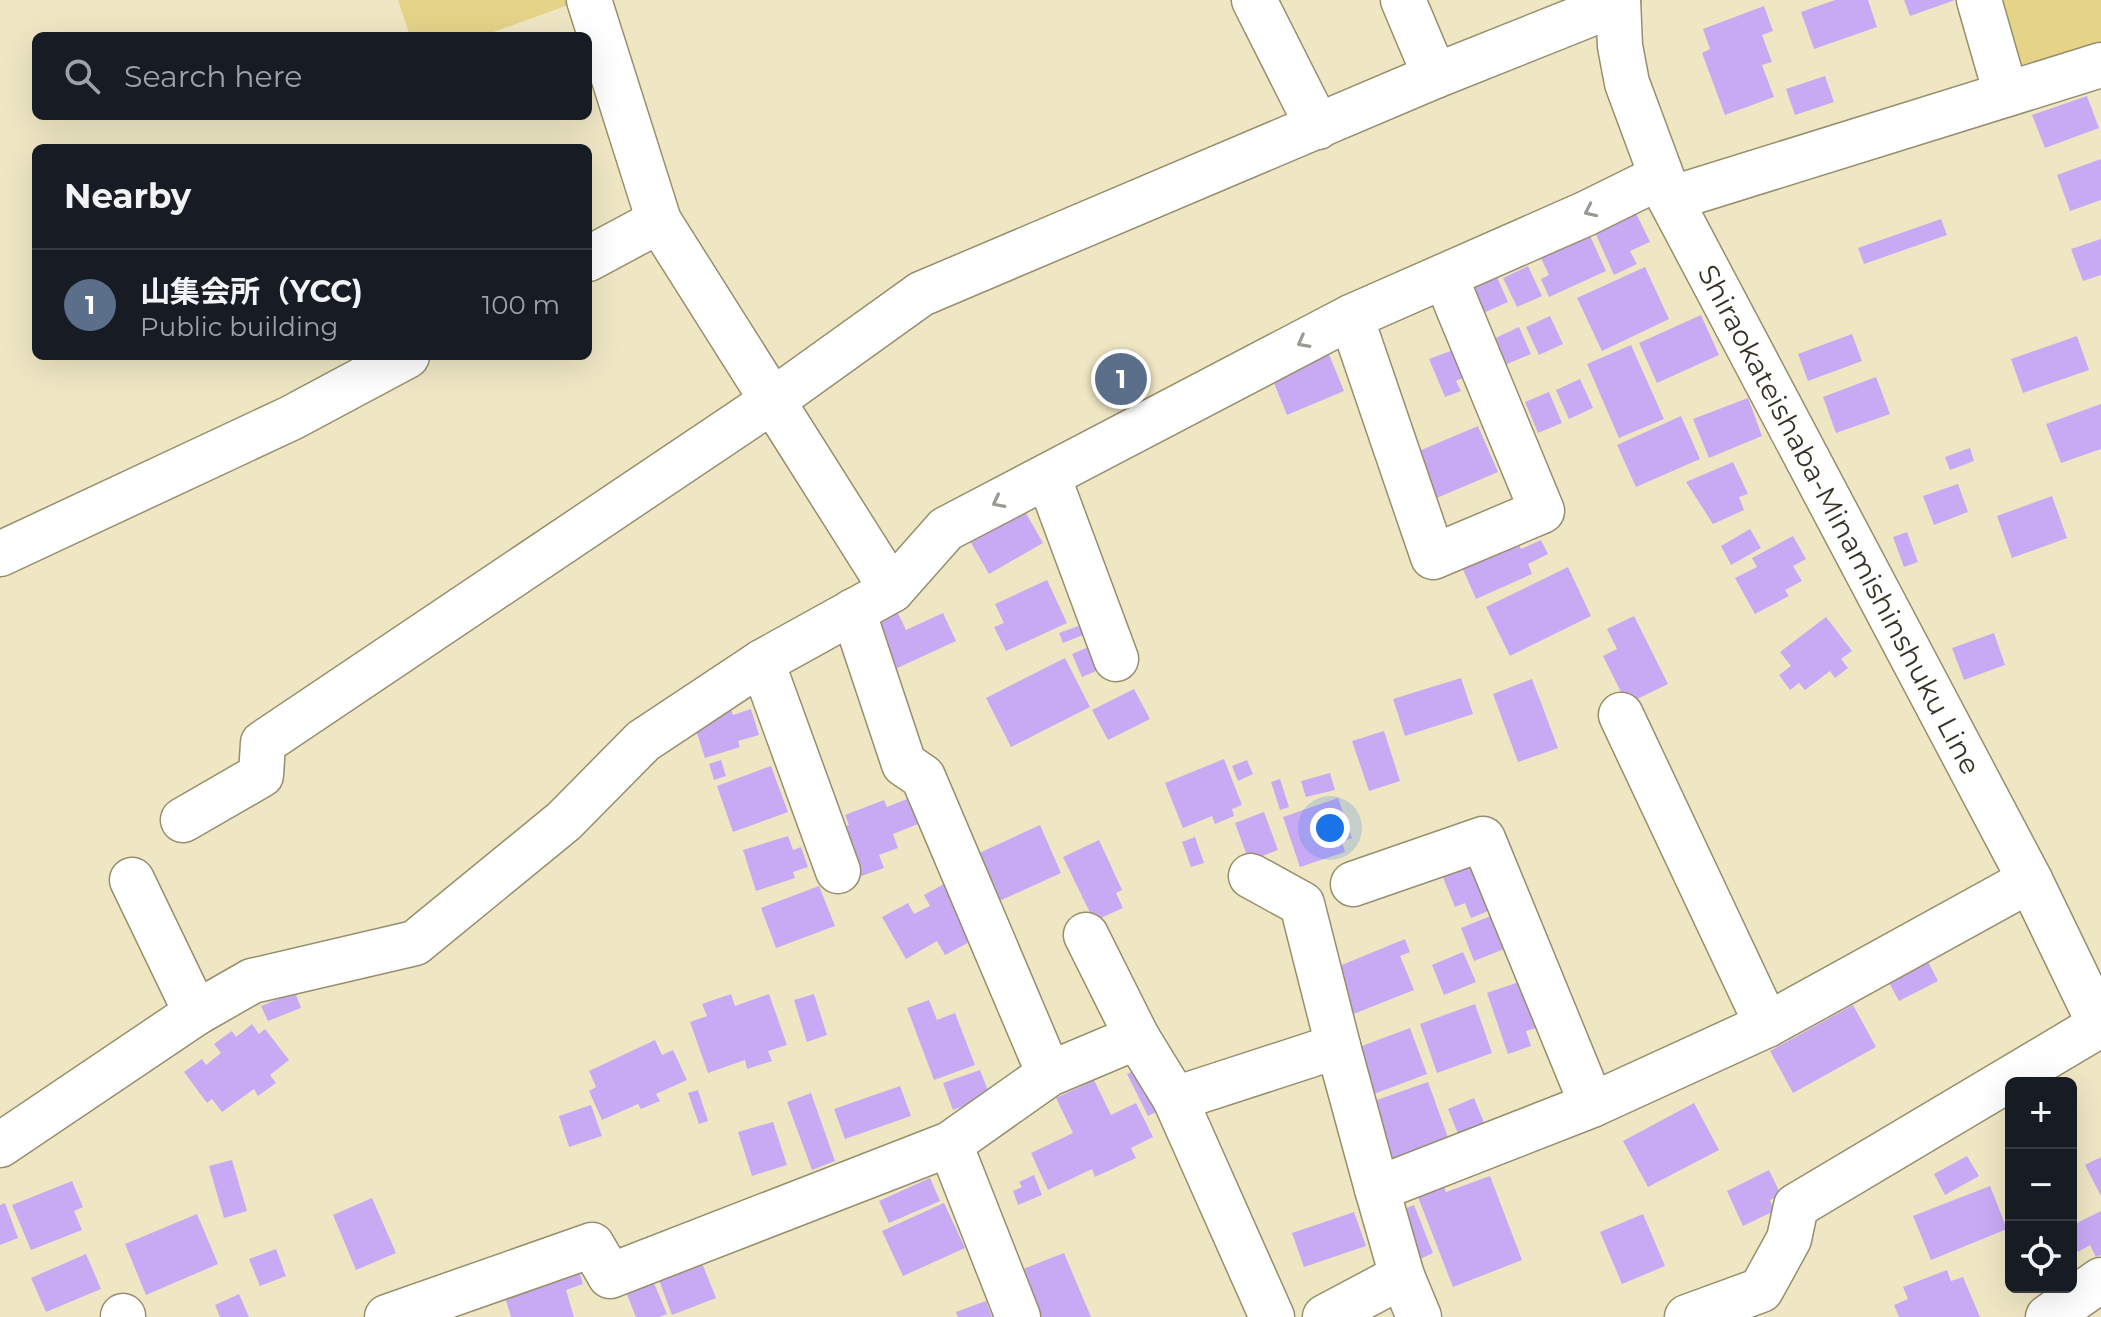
<!DOCTYPE html>
<html lang="en">
<head>
<meta charset="utf-8">
<style>
	body { margin:0; font-family:Montserrat,"Noto Sans JP",sans-serif; background:#242831; color:#f1f3f6 }
	.controls { position:absolute; right:24px; bottom:24px; display:grid; overflow:hidden; border-radius:12px; box-shadow:0 8px 32px #0002 }
	.controls button { width:72px; height:72px; display:grid; place-items:center; padding:0; border:0; border-bottom:2px solid #363941; background:#171b24; color:#f1f3f6; font:40px sans-serif }
	.you { position:absolute; left:1330px; top:828px; width:28px; height:28px; margin:-20px; border:6px solid #fff; border-radius:50%; background:#1a73e8; box-shadow:0 0 0 12px #1a73e833 }
	.badge { display:grid; place-items:center; width:52px; height:52px; border-radius:50%; background:#2d756d; color:#fff; font-size:26px; font-weight:700 }
	.pin { position:absolute; translate:-50% -50%; border:4px solid #fff; box-shadow:0 2px 8px #0006 }
	.list { margin:0; padding:0; list-style:none }
	h2 { display:flex; justify-content:space-between; align-items:center; height:104px; margin:0; padding:0 32px; font-size:34px }
	h2 small { font-size:26px; font-weight:400; color:#9ea1a6 }
	.list li { display:grid; grid-template-columns:52px 1fr auto; gap:24px; align-items:center; box-sizing:border-box; height:112px; padding:0 32px; border-top:2px solid #363941 }
	.list b { display:block; font-size:30px; white-space:nowrap }
	.list p { margin:0; font-size:26px; white-space:nowrap; color:#9ea1a6 }
	.list em { font-size:26px; font-style:normal; color:#9ea1a6 }
	.icon { flex:none; width:44px; height:44px; fill:none; stroke:currentColor; stroke-width:2; stroke-linecap:round; stroke-linejoin:round }
	.map { position:relative; flex:none; width:2101px; height:1317px; overflow:hidden }
	.search { position:absolute; background:#171b24; box-shadow:0 8px 32px #0002; left:32px; top:32px; width:560px; height:88px; display:flex; align-items:center; gap:20px; box-sizing:border-box; padding:0 28px; border-radius:12px; color:#9ea1a6; font-size:30px }
	.panel { position:absolute; background:#171b24; box-shadow:0 8px 32px #0002; left:32px; top:144px; width:560px; height:216px; border-radius:12px }
	.map>svg:first-child { display:block }
	.green { fill:#e5d388 }
	.building { fill:#c8aaf4 }
	.lines { fill:none; stroke-linecap:round; stroke-linejoin:round }
	.minor-casing { stroke:#968f6e; stroke-width:47 }
	.major-casing { stroke:#968f6e; stroke-width:47 }
	.minor { stroke:#fff; stroke-width:44 }
	.major { stroke:#fff; stroke-width:44 }
	.oneway { stroke:#9a9992 }
	.labels { text-anchor:middle; dominant-baseline:central; stroke-width:7; stroke-linejoin:round; paint-order:stroke }
	.street-label { font-size:28px; fill:#363326; stroke:#fff }
</style>
</head>
<body>
<div class="map">
<svg width="2101" height="1317" viewBox="0 0 2101 1317">
	<rect width="100%" height="100%" fill="#efe7c4"/>
	<g class="green">
		<polygon points="398,0 574,0 574,3 482,36 410,36"/>
		<polygon points="1989,0 2101,0 2101,48 2011,75"/>
	</g>
	<g class="building">
		<polygon points="1835,0 1868,0 1877,27 1814,49 1801,12"/>
		<polygon points="1904,0 1955,0 1910,16"/>
		<polygon points="1764,6 1773,31 1762,35 1772,62 1762,65 1774,97 1725,115 1702,53 1710,49 1703,29"/>
		<polygon points="1825,76 1834,102 1795,115 1786,89"/>
		<polygon points="2087,96 2099,128 2045,148 2032,115"/>
		<polygon points="2101,159 2101,200 2070,211 2057,175"/>
		<polygon points="1635,211 1650,242 1630,251 1637,264 1614,275 1594,230"/>
		<polygon points="1941,219 1947,235 1864,264 1858,248"/>
		<polygon points="1587,229 1606,271 1549,297 1541,279 1549,275 1538,252"/>
		<polygon points="2101,239 2101,275 2083,281 2071,249"/>
		<polygon points="1528,266 1542,296 1517,307 1503,278"/>
		<polygon points="1645,267 1669,319 1602,351 1577,298"/>
		<polygon points="1496,275 1508,302 1479,315 1467,288"/>
		<polygon points="1701,315 1719,355 1657,383 1639,343"/>
		<polygon points="1550,316 1563,344 1539,355 1526,327"/>
		<polygon points="1519,327 1531,354 1500,367 1489,341"/>
		<polygon points="1852,334 1862,361 1808,381 1798,354"/>
		<polygon points="2077,336 2089,370 2023,393 2011,359"/>
		<polygon points="1631,345 1664,419 1619,438 1587,364"/>
		<polygon points="1456,349 1467,376 1456,381 1461,391 1445,397 1429,359"/>
		<polygon points="1328,352 1344,391 1287,415 1271,376"/>
		<polygon points="1131,357 1147,382 1106,405 1092,380"/>
		<polygon points="1876,377 1890,414 1836,433 1823,397"/>
		<polygon points="1580,379 1593,408 1569,419 1556,390"/>
		<polygon points="1549,392 1562,423 1538,433 1525,402"/>
		<polygon points="1748,398 1762,436 1709,458 1693,419"/>
		<polygon points="2101,404 2101,449 2061,463 2046,424"/>
		<polygon points="1681,416 1700,459 1636,487 1617,445"/>
		<polygon points="1478,426 1498,472 1432,500 1412,454"/>
		<polygon points="1970,448 1974,461 1950,470 1945,457"/>
		<polygon points="1733,462 1748,494 1739,497 1744,510 1713,524 1686,482"/>
		<polygon points="1958,484 1968,512 1934,525 1923,496"/>
		<polygon points="2052,496 2067,538 2012,558 1997,516"/>
		<polygon points="1022,506 1043,543 989,574 967,536"/>
		<polygon points="1750,529 1761,548 1731,565 1721,546"/>
		<polygon points="1907,532 1918,562 1904,567 1893,537"/>
		<polygon points="1793,536 1806,559 1793,566 1802,581 1785,590 1789,596 1755,614 1735,578 1757,567 1752,558"/>
		<polygon points="1541,540 1548,554 1528,564 1532,574 1476,599 1461,565 1517,541 1521,549"/>
		<polygon points="1568,567 1591,616 1510,656 1486,607"/>
		<polygon points="1047,580 1067,623 1006,651 994,627 1004,623 995,604"/>
		<polygon points="896,609 906,630 943,613 956,641 893,670 870,621"/>
		<polygon points="1634,616 1668,684 1627,704 1603,656 1617,649 1607,629"/>
		<polygon points="1826,617 1852,651 1841,659 1848,668 1835,678 1830,671 1805,690 1799,683 1790,690 1779,675 1791,666 1780,652"/>
		<polygon points="1084,624 1088,633 1063,643 1059,633"/>
		<polygon points="1994,633 2005,665 1964,680 1952,648"/>
		<polygon points="1098,643 1108,666 1082,677 1072,654"/>
		<polygon points="1065,658 1090,707 1011,747 986,698"/>
		<polygon points="1461,678 1473,714 1405,736 1393,699"/>
		<polygon points="1532,679 1558,748 1518,762 1493,694"/>
		<polygon points="1134,689 1150,719 1108,740 1092,710"/>
		<polygon points="730,707 733,715 751,709 759,735 738,741 740,747 705,758 695,727"/>
		<polygon points="1384,731 1400,781 1369,791 1352,741"/>
		<polygon points="1224,759 1242,805 1232,809 1234,816 1215,824 1212,816 1183,828 1165,783"/>
		<polygon points="721,760 726,776 714,780 709,764"/>
		<polygon points="1247,760 1253,774 1238,781 1232,766"/>
		<polygon points="771,766 788,812 733,832 717,786"/>
		<polygon points="1330,773 1335,790 1306,797 1301,781"/>
		<polygon points="1280,779 1289,807 1280,810 1271,782"/>
		<polygon points="1338,798 1352,838 1342,842 1345,852 1300,867 1283,817"/>
		<polygon points="907,799 918,824 893,834 898,848 879,855 884,868 856,878 837,829 849,825 845,815 884,800 887,807"/>
		<polygon points="1264,812 1278,850 1249,861 1235,823"/>
		<polygon points="1040,825 1061,873 997,902 975,855"/>
		<polygon points="788,836 793,850 801,847 808,867 793,872 795,878 756,891 743,850"/>
		<polygon points="1195,837 1204,863 1191,867 1182,842"/>
		<polygon points="1099,840 1122,890 1116,893 1123,908 1094,921 1063,857"/>
		<polygon points="1483,858 1491,910 1471,918 1465,903 1455,907 1442,875"/>
		<polygon points="946,883 977,938 945,955 937,941 906,959 882,917 908,903 914,914 930,906 924,895"/>
		<polygon points="819,886 835,926 776,948 761,908"/>
		<polygon points="1503,911 1517,944 1474,961 1461,928"/>
		<polygon points="1405,939 1410,952 1400,956 1414,990 1351,1015 1332,969"/>
		<polygon points="1463,952 1476,982 1444,995 1432,965"/>
		<polygon points="1926,958 1938,981 1899,1001 1887,979"/>
		<polygon points="1533,977 1549,1024 1526,1031 1531,1046 1508,1054 1487,993"/>
		<polygon points="295,992 301,1008 268,1021 261,1006"/>
		<polygon points="731,994 735,1006 769,994 787,1045 768,1051 772,1061 747,1069 745,1060 708,1073 690,1022 707,1016 702,1004"/>
		<polygon points="814,994 827,1035 807,1042 794,1000"/>
		<polygon points="929,1000 937,1020 955,1013 975,1065 934,1080 907,1008"/>
		<polygon points="1475,1004 1492,1053 1437,1073 1420,1024"/>
		<polygon points="1853,1005 1876,1047 1793,1093 1770,1051"/>
		<polygon points="252,1024 259,1034 265,1029 289,1060 270,1075 276,1083 258,1096 254,1089 222,1112 212,1099 207,1103 184,1072 202,1059 206,1065 221,1053 214,1044 232,1031 236,1037"/>
		<polygon points="1410,1028 1427,1074 1371,1095 1354,1049"/>
		<polygon points="655,1040 662,1055 673,1050 687,1080 656,1094 660,1101 641,1109 638,1104 602,1120 589,1091 596,1087 589,1071"/>
		<polygon points="1140,1068 1160,1110 1148,1116 1127,1074"/>
		<polygon points="980,1070 990,1096 953,1110 943,1083"/>
		<polygon points="1094,1080 1111,1115 1136,1103 1153,1137 1131,1148 1136,1158 1095,1177 1092,1169 1048,1190 1031,1153 1073,1133 1056,1098"/>
		<polygon points="1428,1082 1449,1140 1391,1160 1371,1102"/>
		<polygon points="900,1086 911,1116 845,1139 834,1109"/>
		<polygon points="698,1090 708,1121 699,1124 688,1093"/>
		<polygon points="811,1093 835,1161 812,1170 787,1102"/>
		<polygon points="1474,1098 1487,1130 1461,1141 1448,1109"/>
		<polygon points="1694,1103 1719,1150 1648,1187 1623,1141"/>
		<polygon points="591,1105 602,1136 569,1147 559,1116"/>
		<polygon points="773,1122 787,1165 752,1176 738,1132"/>
		<polygon points="1967,1156 1979,1176 1945,1195 1934,1174"/>
		<polygon points="2101,1157 2101,1196 2085,1165"/>
		<polygon points="232,1160 247,1211 224,1218 209,1166"/>
		<polygon points="1769,1170 1781,1195 1770,1200 1774,1211 1743,1226 1727,1191"/>
		<polygon points="1034,1175 1042,1195 1018,1205 1013,1191 1022,1187 1019,1182"/>
		<polygon points="1490,1176 1522,1260 1453,1287 1416,1192 1442,1182 1446,1192"/>
		<polygon points="930,1178 940,1201 889,1223 879,1201"/>
		<polygon points="72,1181 83,1207 74,1211 82,1230 31,1250 12,1205"/>
		<polygon points="1990,1186 2007,1229 1931,1260 1913,1216"/>
		<polygon points="372,1198 396,1253 356,1270 333,1215"/>
		<polygon points="5,1203 18,1238 0,1245 0,1205"/>
		<polygon points="944,1203 965,1248 903,1276 882,1231"/>
		<polygon points="1414,1205 1433,1253 1420,1259 1401,1210"/>
		<polygon points="2101,1211 2101,1255 2096,1257 2090,1245 2078,1252 2071,1237 2071,1226"/>
		<polygon points="1354,1212 1366,1246 1304,1267 1292,1233"/>
		<polygon points="197,1214 218,1264 146,1295 125,1244"/>
		<polygon points="1643,1214 1665,1266 1622,1284 1600,1232"/>
		<polygon points="276,1249 286,1276 260,1286 249,1259"/>
		<polygon points="1064,1253 1091,1317 1031,1317 1013,1273"/>
		<polygon points="86,1254 101,1289 46,1312 31,1278"/>
		<polygon points="702,1263 716,1298 672,1315 659,1280"/>
		<polygon points="578,1267 583,1284 566,1290 574,1317 511,1317 505,1297 550,1284 547,1276"/>
		<polygon points="1947,1270 1951,1281 1963,1277 1980,1317 1899,1317 1894,1305 1908,1299 1903,1287"/>
		<polygon points="653,1281 667,1314 659,1317 636,1317 626,1292"/>
		<polygon points="239,1294 249,1317 220,1317 215,1305"/>
		<polygon points="986,1301 992,1317 958,1317 956,1312"/>
	</g>
	<g class="lines">
		<defs>
			<g id="minor">
				<polyline points="1254,0 1318,127"/>
				<polyline points="1403,0 1435,76"/>
				<polyline points="1979,0 2006,94"/>
				<polyline points="1670,199 2101,65"/>
				<polyline points="588,259 659,221"/>
				<polyline points="1351,317 1433,557 1542,511 1445,276"/>
				<polyline points="1048,476 1116,659"/>
				<polyline points="0,554 291,418 407,356"/>
				<polyline points="892,590 946,529 1351,317 1585,214 1660,177"/>
				<polyline points="853,611 904,764 923,777 1049,1074"/>
				<polyline points="762,662 838,871"/>
				<polyline points="1621,715 1767,1025"/>
				<polyline points="183,820 261,775 263,743 772,401 921,294 1435,76 1618,3"/>
				<polyline points="1251,876 1302,904 1338,1046"/>
				<polyline points="132,880 196,1013"/>
				<polyline points="1353,884 1483,839 1592,1105"/>
				<polyline points="1086,935 1137,1037"/>
				<polyline points="1175,1099 1272,1317"/>
				<polyline points="950,1144 1018,1317"/>
				<polyline points="0,1145 196,1013 252,981 415,943 564,821 643,741 762,662 892,590 659,221 589,0"/>
				<polyline points="1402,1276 1419,1317"/>
				<polyline points="123,1316 123,1317"/>
				<polyline points="387,1317 592,1245 610,1276 950,1144 1049,1074 1137,1037 1175,1099 1338,1046 1377,1189"/>
				<polyline points="1325,1317 1402,1276 1377,1189 1592,1105 1767,1025 2030,880"/>
				<polyline points="1687,1317 1761,1290 1789,1239 1796,1206 2100,1025"/>
				<polyline points="2048,1317 2101,1280"/>
			</g>
			<g id="major">
				<path id="s1" d="M1618,0L1620,46L1627,83L1670,199L2030,880L2101,1027"/>
			</g>
		</defs>
		<use href="#minor" class="minor-casing"/>
		<use href="#major" class="major-casing"/>
		<use href="#minor" class="minor"/>
		<use href="#major" class="major"/>
	</g>
	<defs><path id="oneway-chevron" d="M-2-3.5L2.5 0L-2 3.5" fill="none" stroke-width="1.6" stroke-linecap="round" stroke-linejoin="round" transform="scale(2)"/></defs>
	<g class="oneway">
		<use href="#oneway-chevron" transform="translate(1590 211) rotate(155)"/>
		<use href="#oneway-chevron" transform="translate(1303 342) rotate(152)"/>
		<use href="#oneway-chevron" transform="translate(998 502) rotate(153)"/>
	</g>
	<g class="labels">
		<g class="street-label">
			<text stroke="none"><textPath href="#s1" startOffset="570">Shiraokateishaba-Minamishinshuku Line</textPath></text>
		</g>
	</g>
</svg>
<div class="controls">
<button>+</button>
<button>−</button>
<button><svg class="icon" aria-label="locate" viewBox="0 0 24 24"><circle cx="12" cy="12" r="6"/><path d="M12 2v4M12 18v4M2 12h4M18 12h4"/></svg></button>
</div>
<div class="you"></div>
<div class="pin badge" style="left:1121px;top:379px;background:#5c6f8a">1</div>
<div class="search"><svg class="icon" aria-label="search" viewBox="0 0 24 24"><circle cx="10" cy="10" r="6"/><path d="M15 15l6 6"/></svg>Search here</div>
<section class="panel">
<h2>Nearby<small></small></h2>
<ul class="list">
<li><span class="badge" style="background:#5c6f8a">1</span><div><b>山集会所（YCC)</b><p>Public building</p></div><em>100 m</em></li>
</ul>
</section>
</div>
</body>
</html>
